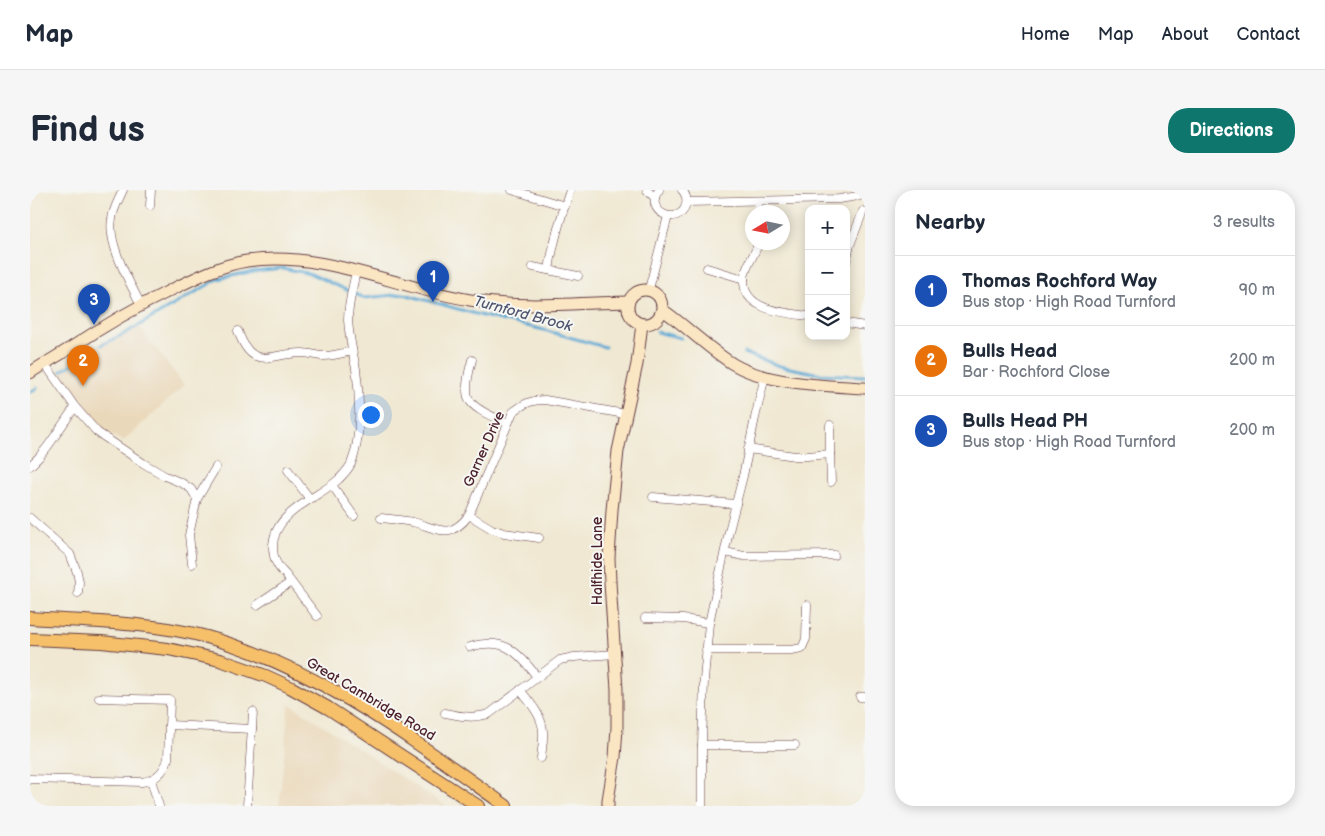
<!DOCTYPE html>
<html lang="en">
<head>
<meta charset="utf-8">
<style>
	body { margin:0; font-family:"Balsamiq Sans",sans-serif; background:#f6f6f7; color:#1f2937 }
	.controls { position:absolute; right:15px; top:15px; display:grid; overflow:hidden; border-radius:10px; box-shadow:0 2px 12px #0003 }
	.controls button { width:45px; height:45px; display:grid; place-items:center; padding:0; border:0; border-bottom:1px solid #e0e1e3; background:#fff; color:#1f2937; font:25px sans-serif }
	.compass { position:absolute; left:715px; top:15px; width:45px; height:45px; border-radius:50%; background:#fff; box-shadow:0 2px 12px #0003; rotate:260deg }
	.you { position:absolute; left:340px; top:224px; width:18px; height:18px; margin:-12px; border:4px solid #fff; border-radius:50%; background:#1a73e8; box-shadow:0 0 0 8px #1a73e833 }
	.badge { display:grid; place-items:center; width:32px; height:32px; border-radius:50%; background:#0f766e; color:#fff; font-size:16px; font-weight:700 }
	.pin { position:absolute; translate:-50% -41px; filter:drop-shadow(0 1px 2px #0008) }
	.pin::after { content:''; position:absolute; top:26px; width:18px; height:15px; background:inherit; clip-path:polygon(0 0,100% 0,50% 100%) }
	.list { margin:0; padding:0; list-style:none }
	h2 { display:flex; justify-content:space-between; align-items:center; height:65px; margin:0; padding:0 20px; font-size:21px }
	h2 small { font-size:16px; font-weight:400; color:#747a83 }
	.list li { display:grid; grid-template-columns:32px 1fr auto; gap:15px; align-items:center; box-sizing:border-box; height:70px; padding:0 20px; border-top:1px solid #e0e1e3 }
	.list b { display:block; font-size:19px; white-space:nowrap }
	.list p { margin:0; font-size:16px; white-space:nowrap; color:#747a83 }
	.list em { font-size:16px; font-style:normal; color:#747a83 }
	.icon { flex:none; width:28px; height:28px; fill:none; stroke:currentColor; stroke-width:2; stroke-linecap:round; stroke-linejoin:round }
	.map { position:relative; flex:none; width:835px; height:616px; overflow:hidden; border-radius:20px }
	header { display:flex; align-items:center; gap:30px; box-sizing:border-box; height:70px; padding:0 25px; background:#fff; border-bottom:1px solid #e0e1e3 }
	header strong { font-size:24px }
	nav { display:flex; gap:28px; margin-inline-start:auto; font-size:18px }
	.intro { display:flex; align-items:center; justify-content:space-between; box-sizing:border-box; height:120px; padding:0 30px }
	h1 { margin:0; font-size:35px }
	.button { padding:12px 22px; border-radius:20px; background:#0f766e; color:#fff; font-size:18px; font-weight:700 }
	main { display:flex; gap:30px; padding:0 30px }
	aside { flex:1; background:#fff; border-radius:20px; box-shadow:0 2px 12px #0003 }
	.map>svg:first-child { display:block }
	.built { fill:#ead8ba }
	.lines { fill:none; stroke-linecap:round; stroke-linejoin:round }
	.stream { stroke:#5aa8d4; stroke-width:3 }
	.street-casing { stroke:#633d44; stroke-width:9 }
	.secondary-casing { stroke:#633d44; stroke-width:13 }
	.primary-casing { stroke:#633d44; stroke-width:14 }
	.street { stroke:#fff; stroke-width:8 }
	.secondary { stroke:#fbe6c4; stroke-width:11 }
	.primary { stroke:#f6c06b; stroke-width:12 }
	.labels { text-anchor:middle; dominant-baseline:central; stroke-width:4; stroke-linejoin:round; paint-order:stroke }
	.street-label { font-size:14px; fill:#4a1f2b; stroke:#f6f6f2 }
	.water-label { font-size:15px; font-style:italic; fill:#50566f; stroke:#f6f6f2 }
</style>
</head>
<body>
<header>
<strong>Map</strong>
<nav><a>Home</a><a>Map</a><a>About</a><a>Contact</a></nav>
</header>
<div class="intro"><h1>Find us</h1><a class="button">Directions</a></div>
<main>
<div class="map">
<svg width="835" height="616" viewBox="0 0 835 616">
	<rect width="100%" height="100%" fill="#f6f6f2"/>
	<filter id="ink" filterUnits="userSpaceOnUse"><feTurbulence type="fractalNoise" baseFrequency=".02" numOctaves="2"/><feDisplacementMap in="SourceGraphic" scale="10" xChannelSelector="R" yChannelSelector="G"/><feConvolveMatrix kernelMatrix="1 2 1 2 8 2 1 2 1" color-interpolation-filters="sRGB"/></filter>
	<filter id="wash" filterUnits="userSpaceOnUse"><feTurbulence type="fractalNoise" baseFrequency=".0096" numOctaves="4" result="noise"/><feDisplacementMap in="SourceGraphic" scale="20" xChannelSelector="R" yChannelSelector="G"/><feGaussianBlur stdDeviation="1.12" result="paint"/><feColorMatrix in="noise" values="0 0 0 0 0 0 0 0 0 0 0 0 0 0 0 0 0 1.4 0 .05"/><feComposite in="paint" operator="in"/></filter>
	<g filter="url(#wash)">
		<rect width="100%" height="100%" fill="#f0e8d2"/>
		<g class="built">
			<polygon points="108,135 154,195 93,251 80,244 68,235 32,189 30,182 34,175 54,161"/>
			<polygon points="260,514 416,616 249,616 258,522"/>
		</g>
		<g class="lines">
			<g class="stream">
				<polyline points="627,142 651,148"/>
				<polyline points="71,155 94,144 188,89 224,81 253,78 281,84 334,108 374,104 453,126 510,139 575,157"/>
				<polyline points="714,163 750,176 790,184 835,186"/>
				<polyline points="31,181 50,170"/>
				<polyline points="0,202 7,198"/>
			</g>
		</g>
	</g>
	<g filter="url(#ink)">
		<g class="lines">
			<defs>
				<g id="street">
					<path d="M93,0C89,9 83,19 82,29C77,54 100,93 111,115"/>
					<polyline points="482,0 535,16"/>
					<polyline points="617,0 625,8"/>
					<path d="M629,0C612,21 649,38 656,15C657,10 656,4 652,0"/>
					<polyline points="728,11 729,22"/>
					<polyline points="657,12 809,9 835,5"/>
					<polyline points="120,16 121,0"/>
					<path d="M729,52C725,65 715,76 714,89C712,121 756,123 779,126"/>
					<polyline points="816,73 820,55 833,21"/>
					<polyline points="503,77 548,86"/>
					<polyline points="677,78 714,89"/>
					<path d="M519,80C523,53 531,26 540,0"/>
					<polyline points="619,99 638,26"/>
					<polyline points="816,133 835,136"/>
					<path d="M208,141C223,183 240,163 272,163C278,163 285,165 291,166C301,167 312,163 322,161"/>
					<path d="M442,170C439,181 435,196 438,207C441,219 466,228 477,233"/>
					<polyline points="15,174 45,217 67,242 113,273 135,286 152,293 161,299 167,309 159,345 162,374"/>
					<polyline points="800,235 800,264 801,292"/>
					<polyline points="718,259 765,266 777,266 800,264"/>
					<path d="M0,276C19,259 30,237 45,217"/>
					<polyline points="258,280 280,309"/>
					<polyline points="302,295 324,326"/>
					<polyline points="623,307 706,314"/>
					<polyline points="167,309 186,277"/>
					<polyline points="439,325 462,339 474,343 509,348"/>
					<polyline points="0,328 40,364 47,382 49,392 48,403"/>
					<path d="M351,328C362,329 372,330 383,332C407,338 420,351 439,325L483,222C495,213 501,210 515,210L595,224"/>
					<polyline points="695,362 714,366 804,365"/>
					<polyline points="227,415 261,392"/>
					<path d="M287,426L255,384C247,377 243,369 243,357C243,322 287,309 309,289C314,284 318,280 321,274C332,248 330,206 326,179C323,163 319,147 318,130C318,114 323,97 326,81"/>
					<polyline points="615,428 653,429 679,433"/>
					<path d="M440,457C474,447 488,461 507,487"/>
					<polyline points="676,460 761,460 772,458 776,449 777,415"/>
					<path d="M490,500C498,510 509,522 512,535C515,545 512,557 511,568"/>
					<polyline points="830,507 835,507"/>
					<path d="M415,523C430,526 443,529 459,524L530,470L544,467L585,464"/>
					<polyline points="139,535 222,539"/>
					<polyline points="672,555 765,555"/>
					<path d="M0,589L112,592C126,590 134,582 138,569L140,510L69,508"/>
					<polyline points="121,590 129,616"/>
					<polyline points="217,616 223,522"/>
					<polyline points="672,616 672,555 674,490 679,433 700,337 713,286 725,228 735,186"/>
				</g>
				<g id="secondary">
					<circle cx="615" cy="117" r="17"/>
					<path d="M633,120C657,137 678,158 703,174C736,194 797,196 835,198"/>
					<path d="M0,183C13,174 28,166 42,157C75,135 108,116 143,99C167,87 191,75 217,71C294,60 366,98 440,110C492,119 546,113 598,112"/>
					<polyline points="578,616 578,610 585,567 587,538 587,500 580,392 579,368 582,320 588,261 607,174 612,134"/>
				</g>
				<g id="primary">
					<path d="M0,428C58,432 121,432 177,447C289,478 383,550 476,616"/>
					<polyline points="0,449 71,452 138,459 190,470 236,486 260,497 298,518 448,616"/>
				</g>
			</defs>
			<use href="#street" class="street-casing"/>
			<use href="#secondary" class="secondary-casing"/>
			<use href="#primary" class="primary-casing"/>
			<use href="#street" class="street"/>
			<use href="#secondary" class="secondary"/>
			<use href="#primary" class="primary"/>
		</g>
	</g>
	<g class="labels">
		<g class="street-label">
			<text transform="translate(454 259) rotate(-66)">Garner Drive</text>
			<text transform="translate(567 371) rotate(-90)">Halfhide Lane</text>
			<text transform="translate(341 509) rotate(31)">Great Cambridge Road</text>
		</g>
		<g class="water-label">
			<text transform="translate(493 124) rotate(15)">Turnford Brook</text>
		</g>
	</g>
</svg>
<div class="controls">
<button>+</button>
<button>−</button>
<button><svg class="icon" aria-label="layers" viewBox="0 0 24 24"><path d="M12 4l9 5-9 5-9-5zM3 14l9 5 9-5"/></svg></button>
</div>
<svg class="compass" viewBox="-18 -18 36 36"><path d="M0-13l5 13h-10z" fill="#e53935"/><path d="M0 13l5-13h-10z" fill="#747a83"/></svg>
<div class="you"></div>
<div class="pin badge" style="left:403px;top:112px;background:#1a4fb4">1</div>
<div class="pin badge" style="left:53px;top:196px;background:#e8710a">2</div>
<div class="pin badge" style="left:64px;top:135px;background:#1a4fb4">3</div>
</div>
<aside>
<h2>Nearby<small>3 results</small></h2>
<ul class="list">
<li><span class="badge" style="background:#1a4fb4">1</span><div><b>Thomas Rochford Way</b><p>Bus stop · High Road Turnford</p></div><em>90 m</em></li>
<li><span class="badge" style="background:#e8710a">2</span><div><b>Bulls Head</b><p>Bar · Rochford Close</p></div><em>200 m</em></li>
<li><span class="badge" style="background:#1a4fb4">3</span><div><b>Bulls Head PH</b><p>Bus stop · High Road Turnford</p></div><em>200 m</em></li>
</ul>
</aside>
</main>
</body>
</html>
